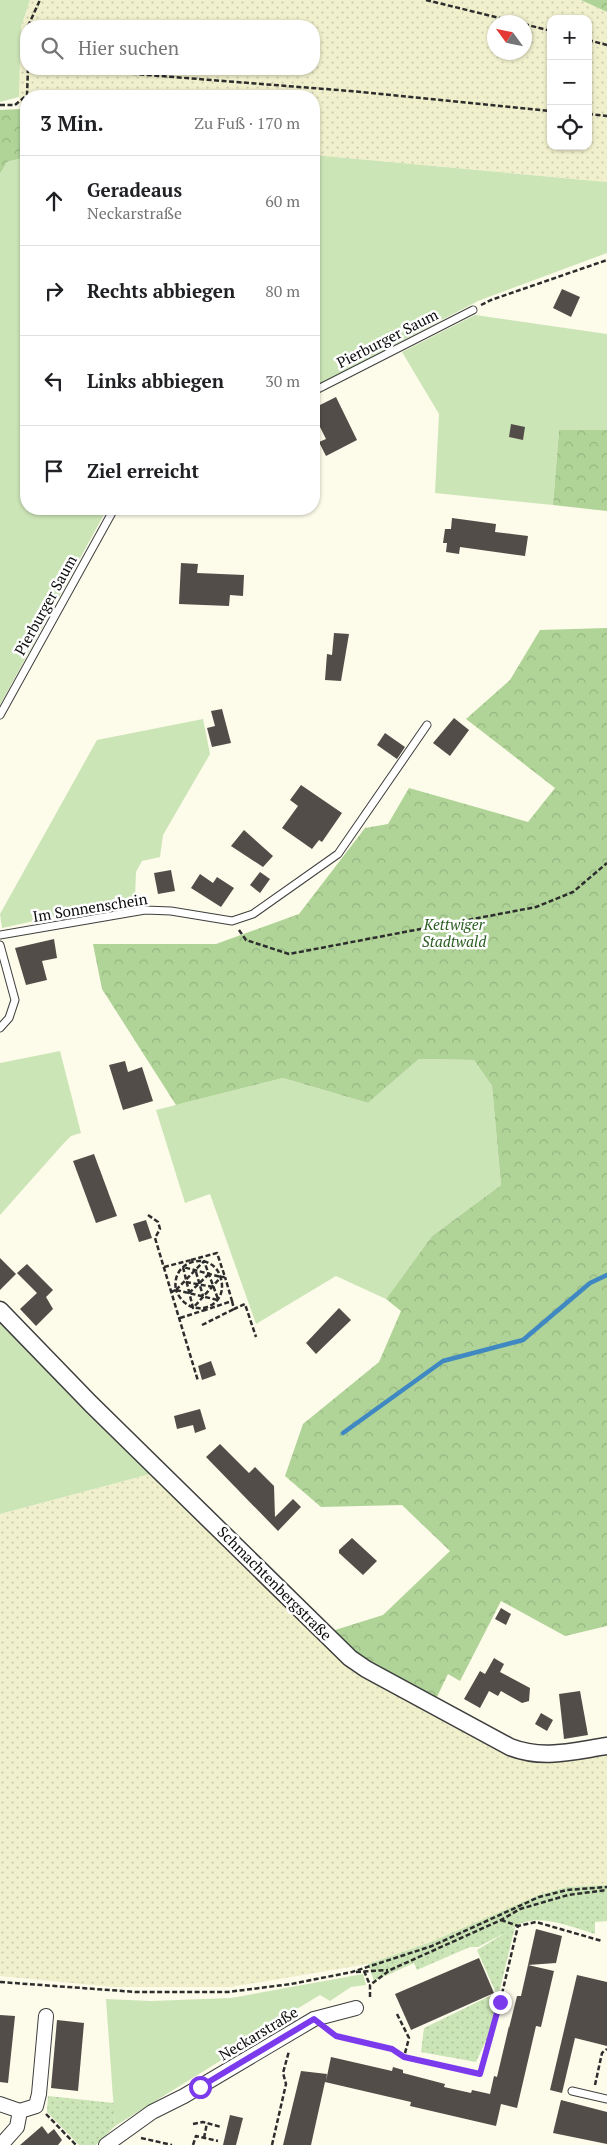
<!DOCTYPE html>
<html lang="de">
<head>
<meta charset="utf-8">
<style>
	body { margin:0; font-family:"PT Serif",serif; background:#f2f2f2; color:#202124 }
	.controls { position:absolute; right:15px; top:15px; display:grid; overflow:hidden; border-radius:10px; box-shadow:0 1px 4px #0004 }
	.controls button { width:45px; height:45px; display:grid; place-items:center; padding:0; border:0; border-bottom:1px solid #e0e0e0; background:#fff; color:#202124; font:25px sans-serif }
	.compass { position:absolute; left:487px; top:15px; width:45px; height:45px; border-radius:50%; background:#fff; box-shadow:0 1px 4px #0004; rotate:303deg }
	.stop { position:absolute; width:15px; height:15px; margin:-11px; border:4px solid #7c3aed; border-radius:50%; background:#fff }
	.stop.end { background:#7c3aed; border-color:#fff; box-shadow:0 1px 5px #0008 }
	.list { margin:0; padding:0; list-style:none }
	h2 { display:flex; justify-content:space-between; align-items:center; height:65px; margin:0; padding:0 20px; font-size:21px }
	h2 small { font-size:16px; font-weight:400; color:#757577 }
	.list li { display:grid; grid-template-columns:32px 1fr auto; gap:15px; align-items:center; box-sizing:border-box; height:90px; padding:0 20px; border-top:1px solid #e0e0e0 }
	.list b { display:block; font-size:19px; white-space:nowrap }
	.list p { margin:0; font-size:16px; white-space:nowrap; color:#757577 }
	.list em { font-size:16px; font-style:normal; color:#757577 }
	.icon { flex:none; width:28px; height:28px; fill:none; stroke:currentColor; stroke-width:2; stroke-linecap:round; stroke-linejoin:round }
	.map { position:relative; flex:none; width:607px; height:2145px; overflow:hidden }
	.search { position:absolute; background:#fff; box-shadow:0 1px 4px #0004; left:20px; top:20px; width:300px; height:55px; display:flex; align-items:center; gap:12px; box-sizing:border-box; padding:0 18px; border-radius:20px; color:#757577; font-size:19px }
	.panel { position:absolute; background:#fff; box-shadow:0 1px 4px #0004; left:20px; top:90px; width:300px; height:425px; border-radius:20px }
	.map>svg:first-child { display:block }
	.farmland { fill:url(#farmland-dots); fill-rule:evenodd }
	.grass { fill:#cce5b7 }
	.forest { fill:url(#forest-crowns) }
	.park { fill:url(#park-dots) }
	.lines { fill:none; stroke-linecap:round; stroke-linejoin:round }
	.stream { stroke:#3f88c2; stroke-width:4.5 }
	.building { fill:#524d48 }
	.service-casing { stroke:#3e3e3e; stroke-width:9 }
	.minor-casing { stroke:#3e3e3e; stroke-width:16 }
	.tertiary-casing { stroke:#3e3e3e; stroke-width:19 }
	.path { stroke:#2d2d2d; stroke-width:2.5; stroke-dasharray:5 2.5; stroke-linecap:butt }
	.service { stroke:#fff; stroke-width:7 }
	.minor { stroke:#fff; stroke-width:14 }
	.tertiary { stroke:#fff; stroke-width:16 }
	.route { stroke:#7c3aed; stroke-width:6 }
	.labels { text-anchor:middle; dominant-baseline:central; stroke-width:5; stroke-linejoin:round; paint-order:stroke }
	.street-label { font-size:15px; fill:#0b0b0b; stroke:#fff }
	.park-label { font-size:15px; font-style:italic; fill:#2a5d21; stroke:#fff }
</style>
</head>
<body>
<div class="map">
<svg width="607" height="2145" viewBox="0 0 607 2145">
	<defs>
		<pattern id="farmland-dots" width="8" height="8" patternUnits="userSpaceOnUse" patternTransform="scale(1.25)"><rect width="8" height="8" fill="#f1f0cd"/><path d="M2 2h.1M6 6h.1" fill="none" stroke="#cdccaf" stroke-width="1.8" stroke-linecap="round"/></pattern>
		<pattern id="forest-crowns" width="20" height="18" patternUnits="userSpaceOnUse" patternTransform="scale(1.25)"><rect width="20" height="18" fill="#b0d498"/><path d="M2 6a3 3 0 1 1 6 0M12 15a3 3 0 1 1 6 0" fill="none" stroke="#96b582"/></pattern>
		<pattern id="park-dots" width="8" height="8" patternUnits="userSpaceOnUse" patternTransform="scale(1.25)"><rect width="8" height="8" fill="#cce5b7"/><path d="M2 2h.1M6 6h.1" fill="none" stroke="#aec39c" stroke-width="1.8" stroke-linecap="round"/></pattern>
	</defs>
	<rect width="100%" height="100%" fill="#fdfbea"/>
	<g class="farmland">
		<path d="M30,0H581L607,12V182L314,155V96H26L25,134L19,97L21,27ZM551,19H588V146H551ZM494,22H524V52H494ZM26,26H314V69H26Z"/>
		<polygon points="154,1473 348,1661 525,1761 544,1762 607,1753 607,1885 567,1887 431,1942 368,1964 231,1987 113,1987 0,1976 0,1514"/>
	</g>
	<g class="grass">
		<polygon points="0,0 30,0 21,27 19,97 0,102"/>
		<polygon points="25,134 26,134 26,509 107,509 0,705 0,174 7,162 26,157"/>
		<polygon points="314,155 607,182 607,253 478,301 314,387"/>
		<polygon points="475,315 607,334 607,430 559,430 553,505 435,493 439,414 402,352"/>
		<polygon points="203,719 210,754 163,835 160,857 142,861 136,872 135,899 2,928 0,914 97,740"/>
		<polygon points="60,1051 81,1133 71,1136 64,1143 0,1215 0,1063"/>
		<polygon points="419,1059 474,1060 492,1086 501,1185 432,1236 386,1299 336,1276 256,1324 210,1194 185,1203 156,1110 283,1078 368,1103"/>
		<polygon points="0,1316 154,1473 0,1514"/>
		<polygon points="363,1974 366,1985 351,1987 330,2001 320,1995 244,2041 241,2048 115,2126 106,1999 151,2001 231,1998"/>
	</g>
	<g class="forest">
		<polygon points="581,0 607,0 607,12"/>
		<polygon points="20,109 25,134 26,157 7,162 0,174 0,110"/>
		<polygon points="559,430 607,430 607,511 553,505"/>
		<polygon points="607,628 607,1626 565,1636 501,1601 460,1681 448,1674 435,1701 367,1665 332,1631 383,1615 450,1551 402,1505 321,1507 285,1476 303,1424 379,1362 401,1311 386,1299 432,1236 501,1185 492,1086 474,1060 419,1059 368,1103 283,1078 176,1105 102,989 93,944 216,944 299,914 365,828 388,824 409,788 528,822 555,788 466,719 510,680 540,630"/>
	</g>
	<g class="park">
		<path d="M607,1885V1921L595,1922V1934C566,1926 536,1910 509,1930L515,1927L489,2034L476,2062L421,2052L424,2028L496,1993L477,1950L507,1932L478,1947H470L417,1970L414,1963L374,1981L368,1964L431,1942L539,1895L567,1887Z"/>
		<polygon points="48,2096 114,2103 115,2126 96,2145 79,2145 47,2112"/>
	</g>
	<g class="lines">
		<polyline class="stream" points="343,1433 443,1361 523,1340 590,1283 607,1275"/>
	</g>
	<g class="building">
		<polygon points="562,289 580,297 571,317 553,308"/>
		<polygon points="336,397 357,440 326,456 319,442 326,439 314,415 314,408"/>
		<polygon points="511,424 525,427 523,440 509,437"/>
		<polygon points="452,518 496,524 495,532 528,536 525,556 460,547 459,554 446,552 447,543 443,543 445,529 451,529"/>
		<polygon points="181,563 198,564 197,573 244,575 243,596 230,595 229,606 179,604"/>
		<polygon points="334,633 349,634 341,681 325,680 327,654 332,655"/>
		<polygon points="222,709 231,743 212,747 207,728 215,726 211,711"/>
		<polygon points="454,718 469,730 450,756 433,743"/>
		<polygon points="385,733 405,747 397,759 377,745"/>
		<polygon points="301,785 342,813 322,842 319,840 312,849 282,828 298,806 290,800"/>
		<polygon points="244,830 273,856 263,867 231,846"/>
		<polygon points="171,870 175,891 158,894 154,873"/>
		<polygon points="260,872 270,879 260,893 250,885"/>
		<polygon points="200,874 213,883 217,877 234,888 221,907 191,888"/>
		<polygon points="54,939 57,958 42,961 47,980 26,985 15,948"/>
		<polygon points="125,1061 128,1072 142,1067 153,1101 123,1110 109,1065"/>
		<polygon points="94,1154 117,1216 96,1223 73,1161"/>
		<polygon points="146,1220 152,1238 139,1242 133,1224"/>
		<polygon points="0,1258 16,1274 0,1290"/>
		<polygon points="27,1264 53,1290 46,1297 53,1309 36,1326 20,1309 37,1293 17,1273"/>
		<polygon points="339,1308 351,1320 316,1354 306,1343"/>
		<polygon points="211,1361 216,1375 202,1380 198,1366"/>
		<polygon points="200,1409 206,1429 195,1433 193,1425 177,1429 174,1416"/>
		<polygon points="220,1444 249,1473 255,1467 274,1486 275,1517 293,1499 301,1507 278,1531 206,1457"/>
		<polygon points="352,1538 377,1561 363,1575 339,1553 339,1550"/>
		<polygon points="501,1608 511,1614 506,1625 495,1619"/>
		<polygon points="494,1658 504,1664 500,1672 530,1688 529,1701 522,1703 501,1691 498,1696 489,1691 480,1708 464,1699 480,1671 485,1674"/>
		<polygon points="580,1691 588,1735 564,1739 559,1694"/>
		<polygon points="541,1713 553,1720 547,1731 535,1724"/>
		<polygon points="536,1929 562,1936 556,1963 528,1965"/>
		<polygon points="479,1958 494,1993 411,2030 395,1994"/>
		<polygon points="528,1965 554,1971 541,2027 536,2026 517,2108 501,2104 496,2126 410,2106 411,2102 325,2082 311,2145 283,2145 301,2071 327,2074 326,2081 331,2057 392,2071 393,2067 403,2070 403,2073 445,2084 444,2087 471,2093 472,2090 490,2094 494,2076 497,2077 509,2026 509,2028 517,1996 521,1996"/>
		<polygon points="577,1975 607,1982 607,2046 575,2038 562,2093 550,2090"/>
		<polygon points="0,2015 15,2016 8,2083 0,2082"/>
		<polygon points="57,2020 84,2023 78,2091 51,2088"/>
		<polygon points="561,2100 607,2112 607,2144 553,2133"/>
		<polygon points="230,2115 243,2118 236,2145 223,2145"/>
		<polygon points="42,2126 48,2134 54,2129 62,2140 58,2145 20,2145"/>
	</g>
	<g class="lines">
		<defs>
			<g id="service">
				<polyline points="314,391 473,310"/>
				<polyline points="0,715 114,509"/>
				<polyline points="0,935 145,910 171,911 232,921 253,914 338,854 427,725"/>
				<polyline points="0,945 15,1000 9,1018 0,1028"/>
				<polyline points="572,2091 607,2099"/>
			</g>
			<g id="minor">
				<polyline points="0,2104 20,2111 17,2127 1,2145"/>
				<polyline points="20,2111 36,2106 39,2094 46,2016"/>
				<polyline points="106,2145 152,2112 184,2096 314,2019 356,2008"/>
			</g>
			<path id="tertiary" d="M0,1310L91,1404L350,1658L366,1669L510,1747C543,1760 573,1751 607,1746"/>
		</defs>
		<use href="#service" class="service-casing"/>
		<use href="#minor" class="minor-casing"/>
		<use href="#tertiary" class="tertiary-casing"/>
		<g class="path">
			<polyline points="426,0 516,22"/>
			<polyline points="524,24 551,31"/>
			<polyline points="28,26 40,0"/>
			<polyline points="588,40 607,45"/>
			<polyline points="72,69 350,91 551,111"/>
			<polyline points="0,105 15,105 27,95 28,69"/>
			<polyline points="588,114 607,116"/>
			<polyline points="481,305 491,300 607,260"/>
			<polyline points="239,930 246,940 289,954 536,907 573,892 607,863"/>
			<polyline points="148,1215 158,1222 160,1229 155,1238 198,1381"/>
			<polyline points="191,1260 217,1253 225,1277 221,1277 193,1308 183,1267 221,1277"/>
			<polyline points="164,1267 191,1260"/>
			<polyline points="196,1272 203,1296"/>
			<polyline points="186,1282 213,1287"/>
			<polyline points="176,1290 204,1261 218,1299"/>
			<polyline points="176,1290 218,1300"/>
			<path d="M171,1292L176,1290C170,1259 214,1249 221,1279C229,1309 188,1321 176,1290"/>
			<polyline points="189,1293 209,1274"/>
			<polyline points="232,1301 234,1309 245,1304 256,1337"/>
			<polyline points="204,1308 205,1310 232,1301 225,1277"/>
			<polyline points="180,1318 205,1310"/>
			<polyline points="202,1325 234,1309"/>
			<polyline points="501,1920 518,1926"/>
			<polyline points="364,1971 370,1985"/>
			<polyline points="356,1972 388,1970"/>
			<polyline points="0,1982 136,1992 228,1992 291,1984 352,1972 432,1946 539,1897 567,1890 607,1887"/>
			<polyline points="370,1997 370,1985 390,1970 501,1920 520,1909 568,1895 607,1890"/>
			<polyline points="397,2014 409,2038 404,2057"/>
			<polyline points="327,2030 336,2036 393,2049 404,2057 480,2074 488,2039 491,2040 518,1926 536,1922 602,1941"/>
			<polyline points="595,2085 602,2053 607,2049"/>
			<polyline points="46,2114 76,2145"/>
			<polyline points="193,2124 203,2122 221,2127"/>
			<polyline points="141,2138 172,2145"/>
			<polyline points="204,2138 207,2123"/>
			<polyline points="193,2145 196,2136 218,2141"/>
			<polyline points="272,2145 286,2084 283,2073 289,2051"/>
		</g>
		<use href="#service" class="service"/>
		<use href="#minor" class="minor"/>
		<use href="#tertiary" class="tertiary"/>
	</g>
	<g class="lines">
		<polyline class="route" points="200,2087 314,2019 336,2036 392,2049 404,2057 480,2074 500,2002"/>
	</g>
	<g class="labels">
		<g class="street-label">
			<text transform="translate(387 338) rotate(-27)">Pierburger Saum</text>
			<text transform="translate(45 605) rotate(-61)">Pierburger Saum</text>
			<text transform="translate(90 907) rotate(-9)">Im Sonnenschein</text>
			<text transform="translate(275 1583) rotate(45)">Schmachtenbergstraße</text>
			<text transform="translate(258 2033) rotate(-31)">Neckarstraße</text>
		</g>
		<g class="park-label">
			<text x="454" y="924">Kettwiger<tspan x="454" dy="17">Stadtwald</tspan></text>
		</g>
	</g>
</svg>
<div class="controls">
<button>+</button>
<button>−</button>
<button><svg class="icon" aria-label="locate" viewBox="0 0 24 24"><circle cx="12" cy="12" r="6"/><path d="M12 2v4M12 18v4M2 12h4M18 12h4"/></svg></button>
</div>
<svg class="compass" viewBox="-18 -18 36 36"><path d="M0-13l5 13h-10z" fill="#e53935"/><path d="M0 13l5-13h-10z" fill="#757577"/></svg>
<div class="stop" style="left:200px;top:2087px"></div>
<div class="stop end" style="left:500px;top:2002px"></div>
<div class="search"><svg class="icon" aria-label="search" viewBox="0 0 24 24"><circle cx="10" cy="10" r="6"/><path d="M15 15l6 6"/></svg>Hier suchen</div>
<section class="panel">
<h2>3 Min.<small>Zu Fuß · 170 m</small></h2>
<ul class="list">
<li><svg class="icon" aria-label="ahead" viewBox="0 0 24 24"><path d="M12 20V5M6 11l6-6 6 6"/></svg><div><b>Geradeaus</b><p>Neckarstraße</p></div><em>60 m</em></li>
<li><svg class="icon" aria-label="right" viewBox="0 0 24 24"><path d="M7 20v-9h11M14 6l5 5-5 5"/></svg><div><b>Rechts abbiegen</b></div><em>80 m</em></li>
<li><svg class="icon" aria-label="left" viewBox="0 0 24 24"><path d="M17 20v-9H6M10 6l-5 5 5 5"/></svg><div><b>Links abbiegen</b></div><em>30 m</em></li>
<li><svg class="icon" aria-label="arrive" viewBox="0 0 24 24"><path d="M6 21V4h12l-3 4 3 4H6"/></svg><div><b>Ziel erreicht</b></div></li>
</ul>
</section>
</div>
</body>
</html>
